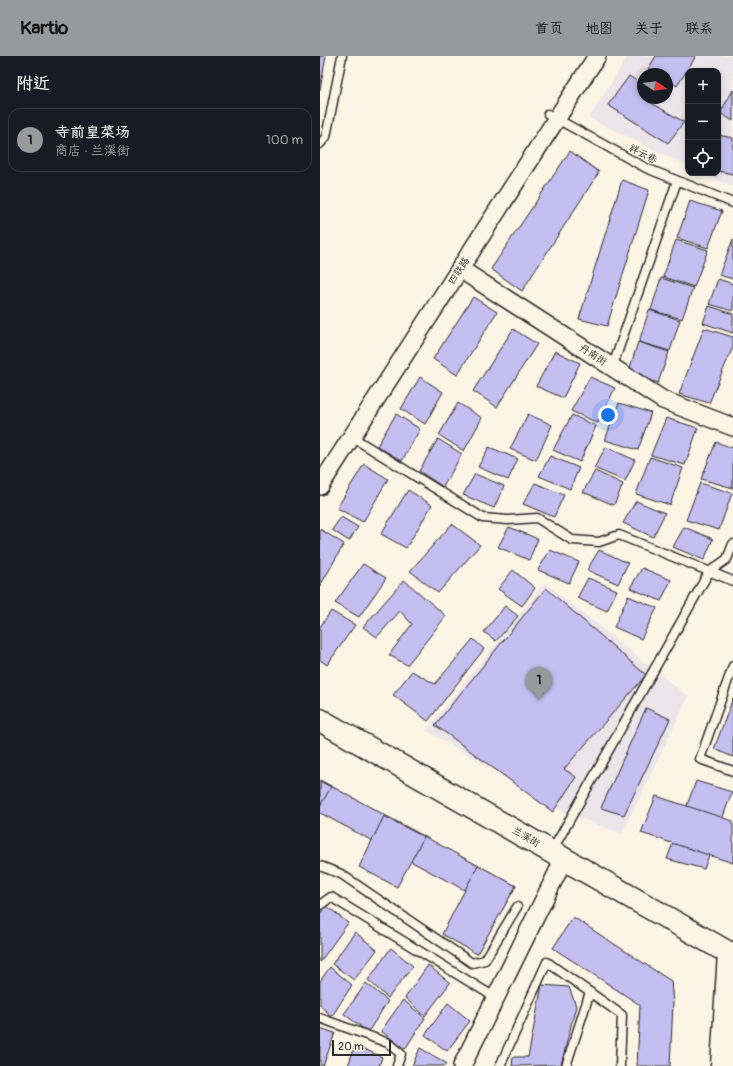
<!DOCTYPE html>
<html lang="zh">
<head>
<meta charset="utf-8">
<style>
	body { margin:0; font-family:Pangolin,"LXGW WenKai TC",sans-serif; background:#20242c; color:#f1f3f6 }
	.controls { position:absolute; right:12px; top:12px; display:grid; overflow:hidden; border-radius:8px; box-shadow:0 2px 6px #0003 }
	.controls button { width:36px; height:36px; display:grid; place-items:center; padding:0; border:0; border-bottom:1px solid #363941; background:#171b24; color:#f1f3f6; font:20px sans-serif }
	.compass { position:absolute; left:317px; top:12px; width:36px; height:36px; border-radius:50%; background:#171b24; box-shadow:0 2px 6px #0003; rotate:103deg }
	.scale { position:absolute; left:12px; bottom:10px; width:59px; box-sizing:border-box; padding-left:4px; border:2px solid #2b2b2b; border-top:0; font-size:11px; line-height:14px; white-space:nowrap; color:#2b2b2b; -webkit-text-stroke:3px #fcf5e5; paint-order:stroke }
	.you { position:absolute; left:288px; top:359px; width:14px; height:14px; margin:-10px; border:3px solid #fff; border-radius:50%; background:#1a73e8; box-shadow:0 0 0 6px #1a73e833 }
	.badge { display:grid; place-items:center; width:26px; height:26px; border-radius:50%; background:#98999b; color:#111; font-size:13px; font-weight:700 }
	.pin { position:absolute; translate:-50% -33px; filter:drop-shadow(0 1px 2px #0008) }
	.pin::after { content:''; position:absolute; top:21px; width:14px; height:12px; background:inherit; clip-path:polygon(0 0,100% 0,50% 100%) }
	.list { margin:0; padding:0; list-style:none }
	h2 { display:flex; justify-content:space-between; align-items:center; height:52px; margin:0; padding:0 16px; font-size:17px }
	h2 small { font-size:13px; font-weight:400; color:#9ea1a6 }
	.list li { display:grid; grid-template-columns:26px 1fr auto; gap:12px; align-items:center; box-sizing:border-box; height:64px; margin:0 8px 8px; padding:0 8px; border:1px solid #363941; border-radius:12px }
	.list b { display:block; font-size:15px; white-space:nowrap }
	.list p { margin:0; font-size:13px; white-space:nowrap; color:#9ea1a6 }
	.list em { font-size:13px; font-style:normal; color:#9ea1a6 }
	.icon { flex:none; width:22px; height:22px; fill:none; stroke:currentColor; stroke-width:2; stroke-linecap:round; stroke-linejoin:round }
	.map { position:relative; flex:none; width:413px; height:1010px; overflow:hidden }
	header { display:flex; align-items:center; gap:24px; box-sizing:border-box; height:56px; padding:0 20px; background:#98999b; color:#111 }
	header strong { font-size:19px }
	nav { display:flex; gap:22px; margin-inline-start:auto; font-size:14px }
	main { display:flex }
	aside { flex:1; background:#171b24 }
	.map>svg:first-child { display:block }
	.built { fill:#ece5e9; fill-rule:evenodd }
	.building { fill:#c5bff1; stroke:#2b2b2b }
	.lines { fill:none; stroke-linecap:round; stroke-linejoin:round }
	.lane-casing { stroke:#2b2b2b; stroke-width:11 }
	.street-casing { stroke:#2b2b2b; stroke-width:20 }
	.secondary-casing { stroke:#2b2b2b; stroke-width:25 }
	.lane { stroke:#fcf5e5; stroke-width:8 }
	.street { stroke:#fcf5e5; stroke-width:17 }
	.secondary { stroke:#fcf5e5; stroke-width:22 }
	.labels { text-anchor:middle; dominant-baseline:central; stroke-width:3; stroke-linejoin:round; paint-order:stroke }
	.street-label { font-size:10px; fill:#2b2b2b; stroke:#fcf5e5 }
</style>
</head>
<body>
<header>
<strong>Kartio</strong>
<nav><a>首页</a><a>地图</a><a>关于</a><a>联系</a></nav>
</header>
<main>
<aside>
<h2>附近<small></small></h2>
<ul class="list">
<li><span class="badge">1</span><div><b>寺前皇菜场</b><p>商店 · 兰溪街</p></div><em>100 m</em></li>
</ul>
</aside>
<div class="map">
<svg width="413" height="1010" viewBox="0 0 413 1010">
	<rect width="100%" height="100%" fill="#fcf5e5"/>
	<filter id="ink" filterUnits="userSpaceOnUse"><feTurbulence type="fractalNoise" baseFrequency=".025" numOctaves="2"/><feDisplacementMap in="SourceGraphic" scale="8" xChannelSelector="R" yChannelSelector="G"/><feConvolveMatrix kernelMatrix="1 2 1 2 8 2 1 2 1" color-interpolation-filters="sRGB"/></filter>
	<g filter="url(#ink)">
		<g class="built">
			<path d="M308,0H413V131L383,117H398V15H368V110L269,62ZM323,18H347V42H323Z"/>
			<polygon points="225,527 368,641 302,778 242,755 106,674"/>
		</g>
		<g class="building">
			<polygon points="0,0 6,0 0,34"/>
			<polygon points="336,0 376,0 357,30 347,24 347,18 337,18 328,13"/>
			<polygon points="309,20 323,29 323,42 329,42 328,45 364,66 348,87 288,49"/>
			<polygon points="413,34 413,65 400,57"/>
			<polygon points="398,79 413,82 413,118 398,115"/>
			<polygon points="250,95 279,116 202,235 171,213"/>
			<polygon points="302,124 329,134 287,270 259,263"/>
			<polygon points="370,145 402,155 388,192 357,182"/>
			<polygon points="413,183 413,223 399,219"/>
			<polygon points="356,184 388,194 374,231 343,221"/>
			<polygon points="341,222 373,232 362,263 331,254"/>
			<polygon points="398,223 413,228 413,255 389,248"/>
			<polygon points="153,241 177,256 137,319 113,303"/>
			<polygon points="389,250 413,258 413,277 383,267"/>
			<polygon points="329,254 360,264 350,295 319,286"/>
			<polygon points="384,272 413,281 413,291 389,347 359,338"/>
			<polygon points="193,273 217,288 177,351 153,335"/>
			<polygon points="318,286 349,296 338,327 308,318"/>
			<polygon points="235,295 260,307 243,342 216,330"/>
			<polygon points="100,321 123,336 105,368 81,353"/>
			<polygon points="270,321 295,332 278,367 251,355"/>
			<polygon points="138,347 162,362 144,395 119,379"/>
			<polygon points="299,347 331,357 318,394 285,384"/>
			<polygon points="76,358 100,373 82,405 57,390"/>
			<polygon points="208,358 232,369 216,404 190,393"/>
			<polygon points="252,359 276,370 260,406 233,394"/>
			<polygon points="346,362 378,372 365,409 331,399"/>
			<polygon points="118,383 142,398 123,431 99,415"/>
			<polygon points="396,386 413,392 413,432 381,423"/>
			<polygon points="169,391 198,403 188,424 158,411"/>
			<polygon points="286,391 315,404 305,425 274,412"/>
			<polygon points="230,400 259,412 250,433 219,420"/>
			<polygon points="330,401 363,412 350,449 316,438"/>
			<polygon points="44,408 68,423 43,466 17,452"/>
			<polygon points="275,415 303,428 294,449 263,436"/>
			<polygon points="155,418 184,430 174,452 143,439"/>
			<polygon points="215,427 244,439 234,461 203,448"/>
			<polygon points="380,427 412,437 399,474 366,464"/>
			<polygon points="88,434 112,449 86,492 61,478"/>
			<polygon points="316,445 345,457 333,481 303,467"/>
			<polygon points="21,461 38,471 29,485 12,474"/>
			<polygon points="132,468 160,489 118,537 90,515"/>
			<polygon points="189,471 218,483 209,504 178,491"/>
			<polygon points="364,471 393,483 384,504 353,491"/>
			<polygon points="0,473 24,488 0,530"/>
			<polygon points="230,494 259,506 249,527 218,514"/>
			<polygon points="279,494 308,507 298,528 267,514"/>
			<polygon points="43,508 66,522 39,561 15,547"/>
			<polygon points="322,512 351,524 341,545 310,532"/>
			<polygon points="193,514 215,532 202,550 178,533"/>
			<polygon points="268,522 297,534 287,555 257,542"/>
			<polygon points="84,524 126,560 87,609 69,599 92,568 80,555 57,581 43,571"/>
			<polygon points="226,532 326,619 244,713 256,721 233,756 115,669"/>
			<polygon points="308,540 337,552 321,583 294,571"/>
			<polygon points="185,550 198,560 176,585 164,576"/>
			<polygon points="11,555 35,569 7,609 0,604 0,571"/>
			<polygon points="153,583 164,593 108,665 73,639 92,615 115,628"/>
			<polygon points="413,642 413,701 394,693"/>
			<polygon points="326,652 350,663 304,759 281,752"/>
			<polygon points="0,724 196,830 182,854 0,757"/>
			<polygon points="0,725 11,731 0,750"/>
			<polygon points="376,725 412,736 384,813 347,803"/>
			<polygon points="336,740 413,765 413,807 321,777"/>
			<polygon points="64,760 104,781 77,831 39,811"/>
			<polygon points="158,809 196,830 157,898 122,878"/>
			<polygon points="6,849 28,867 0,906 0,858"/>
			<polygon points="253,861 351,925 353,947 350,1010 317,1010 320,949 233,892"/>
			<polygon points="35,876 57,894 34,924 12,908"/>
			<polygon points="71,892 93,910 68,942 48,924"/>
			<polygon points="108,909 130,927 105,960 85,942"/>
			<polygon points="10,911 32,929 12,960 0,950 0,925"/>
			<polygon points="46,927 68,945 48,976 24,958"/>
			<polygon points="222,929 249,931 256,950 241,1009 192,1010 193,1001 208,1001"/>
			<polygon points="83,944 105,962 85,993 61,975"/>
			<polygon points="128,947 150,965 127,995 105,979"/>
			<polygon points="0,972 15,977 3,1010 0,1010"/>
			<polygon points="35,989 62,1001 59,1010 28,1010"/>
			<polygon points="100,992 126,1007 125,1010 92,1010"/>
		</g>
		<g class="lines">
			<defs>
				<g id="lane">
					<polyline points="228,58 326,112 413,147"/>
					<polyline points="0,88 6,81 22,0"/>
					<polyline points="292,312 357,125"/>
					<polyline points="32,381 163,462 188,464 217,462 252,484 279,486 299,479 413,525"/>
					<polyline points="413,610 380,703 413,715"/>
					<polyline points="232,795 389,516 407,503 413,488"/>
					<polyline points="0,810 21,818 152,907 165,904 197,851"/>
					<polyline points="0,849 11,841 176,942"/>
					<polyline points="0,962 68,987 81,998 77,1010"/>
					<polyline points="180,1010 227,906 302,959 300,1010"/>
					<polyline points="246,1010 270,936"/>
				</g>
				<g id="street">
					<polyline points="140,213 343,344 413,371"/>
					<polyline points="0,430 277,0"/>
					<polyline points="142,1010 244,803"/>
				</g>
				<g id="secondary">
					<polyline points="0,664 409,897 413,897"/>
					<polyline points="402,1010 409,897"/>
				</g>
			</defs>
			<use href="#lane" class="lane-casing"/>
			<use href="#street" class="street-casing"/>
			<use href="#secondary" class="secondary-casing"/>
			<use href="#lane" class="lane"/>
			<use href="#street" class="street"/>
			<use href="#secondary" class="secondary"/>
		</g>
	</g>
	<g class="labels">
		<g class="street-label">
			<text transform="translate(323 98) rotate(27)">祥云巷</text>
			<text transform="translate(139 215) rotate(-57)">四联路</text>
			<text transform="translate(273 299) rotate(33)">丹南街</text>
			<text transform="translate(206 781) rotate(30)">兰溪街</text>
		</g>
	</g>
</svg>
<div class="controls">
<button>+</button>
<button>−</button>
<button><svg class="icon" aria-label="locate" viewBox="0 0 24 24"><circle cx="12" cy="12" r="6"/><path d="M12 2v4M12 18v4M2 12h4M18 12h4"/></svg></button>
</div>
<svg class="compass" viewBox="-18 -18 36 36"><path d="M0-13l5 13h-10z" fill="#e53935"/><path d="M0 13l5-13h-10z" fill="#9ea1a6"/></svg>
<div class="scale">20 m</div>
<div class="you"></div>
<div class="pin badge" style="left:219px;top:644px">1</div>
</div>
</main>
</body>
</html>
